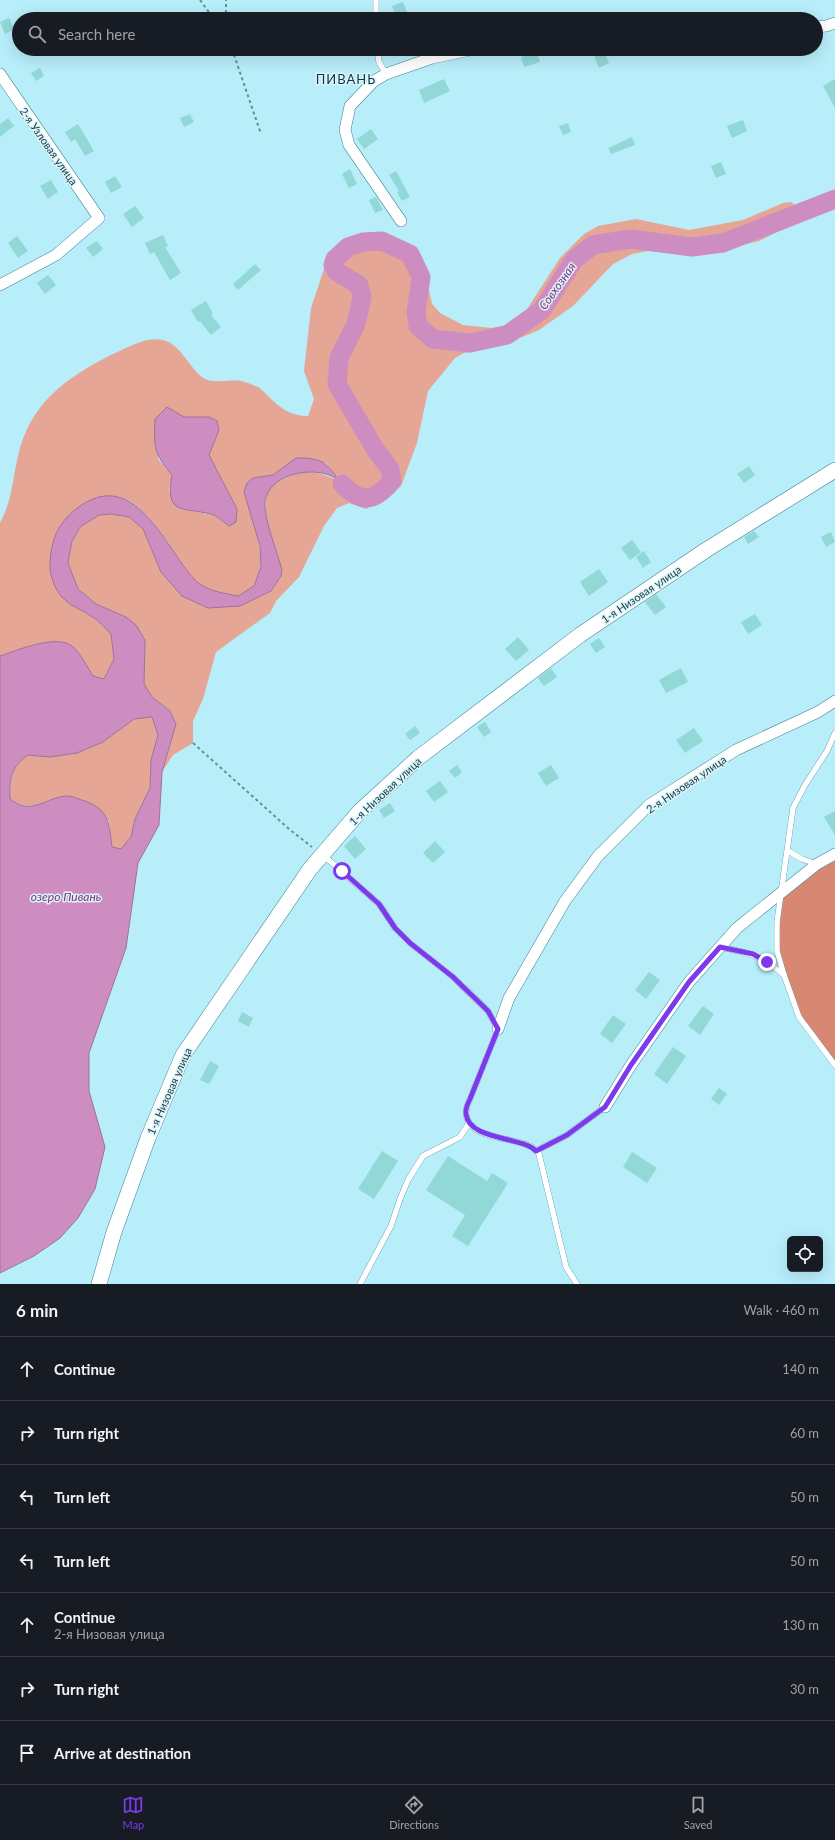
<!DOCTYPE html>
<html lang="en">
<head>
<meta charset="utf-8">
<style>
	body { margin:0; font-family:Lato,sans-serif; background:#20242c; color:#f1f3f6 }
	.controls { position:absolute; right:12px; bottom:12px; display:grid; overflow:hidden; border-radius:6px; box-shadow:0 4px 16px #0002 }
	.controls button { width:36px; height:36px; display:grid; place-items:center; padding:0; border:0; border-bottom:1px solid #363941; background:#171b24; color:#f1f3f6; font:20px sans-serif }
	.stop { position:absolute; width:12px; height:12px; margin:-9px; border:3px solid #7c3aed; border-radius:50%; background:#fff }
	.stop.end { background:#7c3aed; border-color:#fff; box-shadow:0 1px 4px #0008 }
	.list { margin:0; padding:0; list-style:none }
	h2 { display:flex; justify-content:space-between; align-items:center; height:52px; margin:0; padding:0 16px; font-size:17px }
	h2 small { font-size:13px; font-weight:400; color:#9ea1a6 }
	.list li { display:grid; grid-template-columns:26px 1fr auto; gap:12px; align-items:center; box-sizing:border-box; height:64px; padding:0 16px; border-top:1px solid #363941 }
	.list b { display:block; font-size:15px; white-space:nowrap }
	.list p { margin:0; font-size:13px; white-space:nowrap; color:#9ea1a6 }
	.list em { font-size:13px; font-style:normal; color:#9ea1a6 }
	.icon { flex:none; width:22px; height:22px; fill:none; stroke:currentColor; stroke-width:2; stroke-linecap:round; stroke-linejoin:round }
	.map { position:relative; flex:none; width:835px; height:1284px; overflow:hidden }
	.search { position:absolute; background:#171b24; box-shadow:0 4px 16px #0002; left:12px; right:12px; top:12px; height:44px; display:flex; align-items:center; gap:10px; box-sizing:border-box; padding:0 14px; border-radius:22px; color:#9ea1a6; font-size:15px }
	.sheet { height:500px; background:#171b24 }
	nav { display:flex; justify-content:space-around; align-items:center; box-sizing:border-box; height:56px; border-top:1px solid #363941; background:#171b24; font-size:11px; color:#9ea1a6 }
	nav a { display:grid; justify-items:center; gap:2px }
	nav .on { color:#7c3aed }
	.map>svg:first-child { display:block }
	.green { fill:#e6a696; fill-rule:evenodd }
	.forest { fill:#d88773 }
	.water { fill:#ce8dc1; stroke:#99749a; fill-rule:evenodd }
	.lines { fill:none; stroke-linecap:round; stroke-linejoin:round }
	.river { stroke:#ce8dc1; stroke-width:19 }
	.building { fill:#91d8d7 }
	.lane-casing { stroke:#408392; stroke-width:6 }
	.street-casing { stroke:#408392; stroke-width:12 }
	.secondary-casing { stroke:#408392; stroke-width:16 }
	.path { stroke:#668e97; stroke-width:2; stroke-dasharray:3 3; stroke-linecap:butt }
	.lane { stroke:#fff; stroke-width:5.5 }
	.street { stroke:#fff; stroke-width:11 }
	.secondary { stroke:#fff; stroke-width:15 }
	.route { stroke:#7c3aed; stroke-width:5 }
	.labels { text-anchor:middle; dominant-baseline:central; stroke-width:3; stroke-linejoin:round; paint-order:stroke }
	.street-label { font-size:11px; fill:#1c383e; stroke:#dbf5fc }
	.water-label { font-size:12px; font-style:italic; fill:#813375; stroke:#dbf5fc }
	.quarter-label { font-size:13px; letter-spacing:1px; fill:#12363e; stroke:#dbf5fc }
</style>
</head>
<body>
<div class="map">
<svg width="835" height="1284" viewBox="0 0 835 1284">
	<rect width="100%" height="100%" fill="#b8edfa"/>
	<g class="green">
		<path d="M791,202L796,206L799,214L793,224L759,241L725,249L693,251L659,249L632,254L613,264L573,306L539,330L508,343L464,353L455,358L428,391L417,443L401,486L380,502L366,509L349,503L337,508L324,526L299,577L276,601L270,613L216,652L203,699L193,721V743L173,755L162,772L176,723L170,711L152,697L144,684L145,640L126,617L96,604L78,589L68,563L72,541L80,527L99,515L112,514L129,517L143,529L161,572L208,608L271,591L281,576L282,570C276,550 258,510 269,490C274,482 284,479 292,475C307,468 327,474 341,483L326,463L296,458L273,475L253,478L244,492C251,516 271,564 254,586C251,590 243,593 238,596C223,593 205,591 194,579C175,559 147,498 116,497C112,497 107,499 103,499C77,503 71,512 56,533L64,600L92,616L111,634L114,659L104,679L93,676L72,646L38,644L0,656V523C13,498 12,481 18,456C30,403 66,378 111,355C126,348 146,336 163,340C180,344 189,367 202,377C213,385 229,379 241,381C246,382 251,384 255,386C260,387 263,391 267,395C280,408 290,416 308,416L314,399L304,371L311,308L324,269L337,246L363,238L385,239L413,251L425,271L432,304L440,313L463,325L491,328L507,325L524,314L560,258L584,234L598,226L636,219L689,230L743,220L783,203ZM167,407L184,417H209L219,430L209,455L237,509L229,526L213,515L182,509L169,491L172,475L158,459Z"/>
		<path d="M152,717L158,735L151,760L150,788L135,819L131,837L121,849L112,848L109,821L68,796C50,801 27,813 10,799C10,779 11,767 28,755L50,757L103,742L134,719Z"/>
	</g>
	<polygon class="forest" points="835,854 835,1061 799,1017 777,951 782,891"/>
	<g class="water">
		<path d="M167,407L184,417H209L217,421L219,430L209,455L237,509L236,522L229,526C223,522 217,516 211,514C181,507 165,515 172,475C153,452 154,448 155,419Z"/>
		<path d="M296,458C325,458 325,462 342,484C338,481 334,477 329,475C307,467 270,475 265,501C263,517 278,554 282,570L281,576L271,591L240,606L208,608L182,596L161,572L143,529L129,517L112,514L99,515L80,527L72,541L68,563L78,589L96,604L126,617L136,625L145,640L144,684L152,697L170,711L176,724L162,772L159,825L138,863L126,948L89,1053V1091L105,1147L95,1189L78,1218L60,1238L34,1256L0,1273V656C18,650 56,634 72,646C80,652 87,667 93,676L104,679L114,659L111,634C105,628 98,620 91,616C83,610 72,607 65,600C57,594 50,577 50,568C50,543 56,525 76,509C134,464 164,546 194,579C205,591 223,593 238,596L254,586L261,567L260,546L244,492L247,483L253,478L273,475ZM152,717L158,735L151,760L150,788L135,819L131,837L121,849L112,847C109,825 110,810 85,801C80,800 73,796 68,796C47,796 32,817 10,799C9,779 11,767 28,755L50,757L77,753L103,742L134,719Z"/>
	</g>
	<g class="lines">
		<path class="river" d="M342,484C362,504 374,502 392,481L390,469L375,449L337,384L339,358L356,324L362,297L359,285L337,272L333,265L335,259L348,247L363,242L382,241L410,254L421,277L416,312L418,326L433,339L470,343L507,335L542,310L574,260L593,245L630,239L692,247L723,243L835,199"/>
	</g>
	<g class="building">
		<polygon points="403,2 408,15 397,19 392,6"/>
		<polygon points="9,18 14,29 5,34 0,22"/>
		<polygon points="603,49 609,63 599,68 593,53"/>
		<polygon points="537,52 540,62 524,67 521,57"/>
		<polygon points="40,68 44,76 36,81 31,73"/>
		<polygon points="444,79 450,91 424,103 419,90"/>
		<polygon points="835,79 835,108 823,86"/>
		<polygon points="190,114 194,122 184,127 180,118"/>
		<polygon points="8,118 14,126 0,137 0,124"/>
		<polygon points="743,120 747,131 732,138 727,126"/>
		<polygon points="568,123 571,132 563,135 559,126"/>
		<polygon points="78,124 94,151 85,156 75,139 71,142 65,132"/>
		<polygon points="371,129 378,139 364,149 357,139"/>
		<polygon points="632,137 635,145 611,154 608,148"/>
		<polygon points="721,162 726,174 716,178 711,166"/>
		<polygon points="350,169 357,184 349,188 342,174"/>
		<polygon points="396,171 410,197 402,201 397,192 399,191 389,175"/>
		<polygon points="115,176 122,187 111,193 105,182"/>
		<polygon points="51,180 58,192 48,199 40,186"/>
		<polygon points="376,197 383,210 375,213 369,200"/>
		<polygon points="135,206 144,218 132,227 123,214"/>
		<polygon points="163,235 168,246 165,247 181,273 170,280 154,252 150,254 145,243"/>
		<polygon points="17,236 28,251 18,258 8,243"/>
		<polygon points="97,241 103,249 93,257 86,248"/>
		<polygon points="255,264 261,270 238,290 233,284"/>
		<polygon points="48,275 56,285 45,294 37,283"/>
		<polygon points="206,301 213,314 211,315 221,327 211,335 200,321 198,322 191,310"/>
		<polygon points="749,466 755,475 744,483 737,474"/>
		<polygon points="754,531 759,537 748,544 744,537"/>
		<polygon points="831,532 835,542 826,547 821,537"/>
		<polygon points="632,540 641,552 630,560 621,548"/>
		<polygon points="644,551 651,562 643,568 636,557"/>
		<polygon points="599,569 608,582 589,596 580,582"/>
		<polygon points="656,594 666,607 655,615 645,602"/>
		<polygon points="755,614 762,625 748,634 741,622"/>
		<polygon points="518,637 529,650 516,661 505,649"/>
		<polygon points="599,638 605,647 596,653 590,644"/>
		<polygon points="551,668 557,677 544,686 538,678"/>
		<polygon points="681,668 688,682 666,693 659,680"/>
		<polygon points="485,722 491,732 484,737 477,727"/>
		<polygon points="415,726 420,733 410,740 405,734"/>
		<polygon points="694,728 703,741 685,753 676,740"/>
		<polygon points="457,765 462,772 455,778 449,771"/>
		<polygon points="551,765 559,778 546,786 538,773"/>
		<polygon points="440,781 448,792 434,802 426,791"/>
		<polygon points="390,803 395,811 384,818 379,810"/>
		<polygon points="835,811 835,835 824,817"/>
		<polygon points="355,836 366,849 355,859 344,846"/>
		<polygon points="435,841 445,852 433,863 423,853"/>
		<polygon points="649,972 660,980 646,999 635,990"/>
		<polygon points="703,1006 714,1014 700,1035 688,1026"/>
		<polygon points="242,1012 253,1018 249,1027 238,1021"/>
		<polygon points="613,1015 626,1024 612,1043 600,1034"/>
		<polygon points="673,1047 686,1056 667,1084 654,1074"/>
		<polygon points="210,1061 219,1066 209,1084 200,1080"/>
		<polygon points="719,1088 727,1094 719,1105 711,1099"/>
		<polygon points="382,1151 398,1161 374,1199 358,1189"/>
		<polygon points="632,1152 657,1168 647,1183 623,1167"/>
		<polygon points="448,1156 487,1181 492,1173 508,1183 468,1246 452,1236 465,1215 426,1190"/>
	</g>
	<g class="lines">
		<defs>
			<g id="lane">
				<polyline points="376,19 376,0"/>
				<polyline points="377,49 379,62 386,74"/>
				<polyline points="835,733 827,751 805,785 793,808 777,922 777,951 784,975 799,1017 835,1065"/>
				<polyline points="788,851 802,859 817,864"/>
				<path d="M323,855L379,904L395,928L410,943L453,977L488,1011L498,1029L470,1099C468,1103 466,1109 466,1114C468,1140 517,1137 532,1147C535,1149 537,1152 539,1154L566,1267L577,1284"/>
				<path d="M720,947C751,953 759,955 784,975"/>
				<polyline points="536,1151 567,1135 605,1107"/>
				<polyline points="360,1284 391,1226 400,1199 408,1180 423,1156 460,1137 469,1123"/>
			</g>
			<g id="street">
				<polyline points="816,27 826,26 835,23"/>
				<polyline points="0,74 99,218 56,255 0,285"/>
				<polyline points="401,221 349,145 345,130 350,106 374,81 386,74 432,58 475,49"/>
				<polyline points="498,1029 509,998 565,901 598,856 649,805 736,750 818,712 835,701"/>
				<polyline points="605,1107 631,1065 689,982 737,928 817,864 835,854"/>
			</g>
			<polyline id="secondary" points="99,1284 114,1232 148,1138 183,1055 310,869 360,811 418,758 580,635 706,550 835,470"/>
		</defs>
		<use href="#lane" class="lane-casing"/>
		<use href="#street" class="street-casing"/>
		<use href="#secondary" class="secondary-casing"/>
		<g class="path">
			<polyline points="200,0 214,19"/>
			<polyline points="226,19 226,0"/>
			<polyline points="232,49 261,134"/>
			<polyline points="193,743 289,829 312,847"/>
		</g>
		<use href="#lane" class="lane"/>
		<use href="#street" class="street"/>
		<use href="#secondary" class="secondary"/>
	</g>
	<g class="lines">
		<path class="route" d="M342,871L379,904L395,928L410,943L453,977L488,1011L498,1029L470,1099C468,1103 465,1109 466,1114C469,1141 522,1136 536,1151L567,1135L605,1107L631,1065L689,982L720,947L753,954L767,962"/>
	</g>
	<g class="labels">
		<g class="street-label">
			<text transform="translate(49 146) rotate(55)">2-я Узловая улица</text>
			<text transform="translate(641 594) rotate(-34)">1-я Низовая улица</text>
			<text transform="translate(686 784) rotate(-34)">2-я Низовая улица</text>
			<text transform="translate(385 791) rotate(-43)">1-я Низовая улица</text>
			<text transform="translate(169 1091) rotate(-66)">1-я Низовая улица</text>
		</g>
		<g class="water-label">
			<text transform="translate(557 286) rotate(-55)">Совхозная</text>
			<text x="66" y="896">озеро Пивань</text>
		</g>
		<g class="quarter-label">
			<text x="346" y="79">ПИВАНЬ</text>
		</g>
	</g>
</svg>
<div class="controls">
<button><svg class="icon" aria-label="locate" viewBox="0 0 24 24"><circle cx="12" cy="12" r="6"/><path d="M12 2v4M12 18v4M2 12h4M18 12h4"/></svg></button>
</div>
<div class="stop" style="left:342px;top:871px"></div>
<div class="stop end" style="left:767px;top:962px"></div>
<div class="search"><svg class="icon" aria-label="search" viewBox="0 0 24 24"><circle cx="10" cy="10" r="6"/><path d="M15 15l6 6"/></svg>Search here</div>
</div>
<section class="sheet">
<h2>6 min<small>Walk · 460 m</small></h2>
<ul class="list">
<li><svg class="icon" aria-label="ahead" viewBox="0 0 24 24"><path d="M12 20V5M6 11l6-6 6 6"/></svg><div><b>Continue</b></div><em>140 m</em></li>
<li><svg class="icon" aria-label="right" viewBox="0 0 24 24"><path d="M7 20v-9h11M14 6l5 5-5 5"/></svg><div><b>Turn right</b></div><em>60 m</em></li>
<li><svg class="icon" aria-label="left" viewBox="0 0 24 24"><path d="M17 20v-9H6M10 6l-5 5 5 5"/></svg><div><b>Turn left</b></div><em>50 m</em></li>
<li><svg class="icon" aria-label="left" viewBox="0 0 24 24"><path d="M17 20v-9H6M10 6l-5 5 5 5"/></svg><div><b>Turn left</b></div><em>50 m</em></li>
<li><svg class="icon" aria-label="ahead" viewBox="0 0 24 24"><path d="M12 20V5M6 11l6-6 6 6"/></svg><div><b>Continue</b><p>2-я Низовая улица</p></div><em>130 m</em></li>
<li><svg class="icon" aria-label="right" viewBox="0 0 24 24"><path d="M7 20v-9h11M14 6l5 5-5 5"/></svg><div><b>Turn right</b></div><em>30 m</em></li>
<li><svg class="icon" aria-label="arrive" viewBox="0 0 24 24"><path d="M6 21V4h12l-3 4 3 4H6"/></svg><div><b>Arrive at destination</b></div></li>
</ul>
</section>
<nav>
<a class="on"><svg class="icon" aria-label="map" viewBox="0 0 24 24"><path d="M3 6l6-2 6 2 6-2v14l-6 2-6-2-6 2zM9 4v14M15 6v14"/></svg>Map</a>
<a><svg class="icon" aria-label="directions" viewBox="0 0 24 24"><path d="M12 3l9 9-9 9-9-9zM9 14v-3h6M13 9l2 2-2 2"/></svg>Directions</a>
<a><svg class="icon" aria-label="saved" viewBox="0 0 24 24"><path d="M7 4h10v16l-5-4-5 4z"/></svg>Saved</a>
</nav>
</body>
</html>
